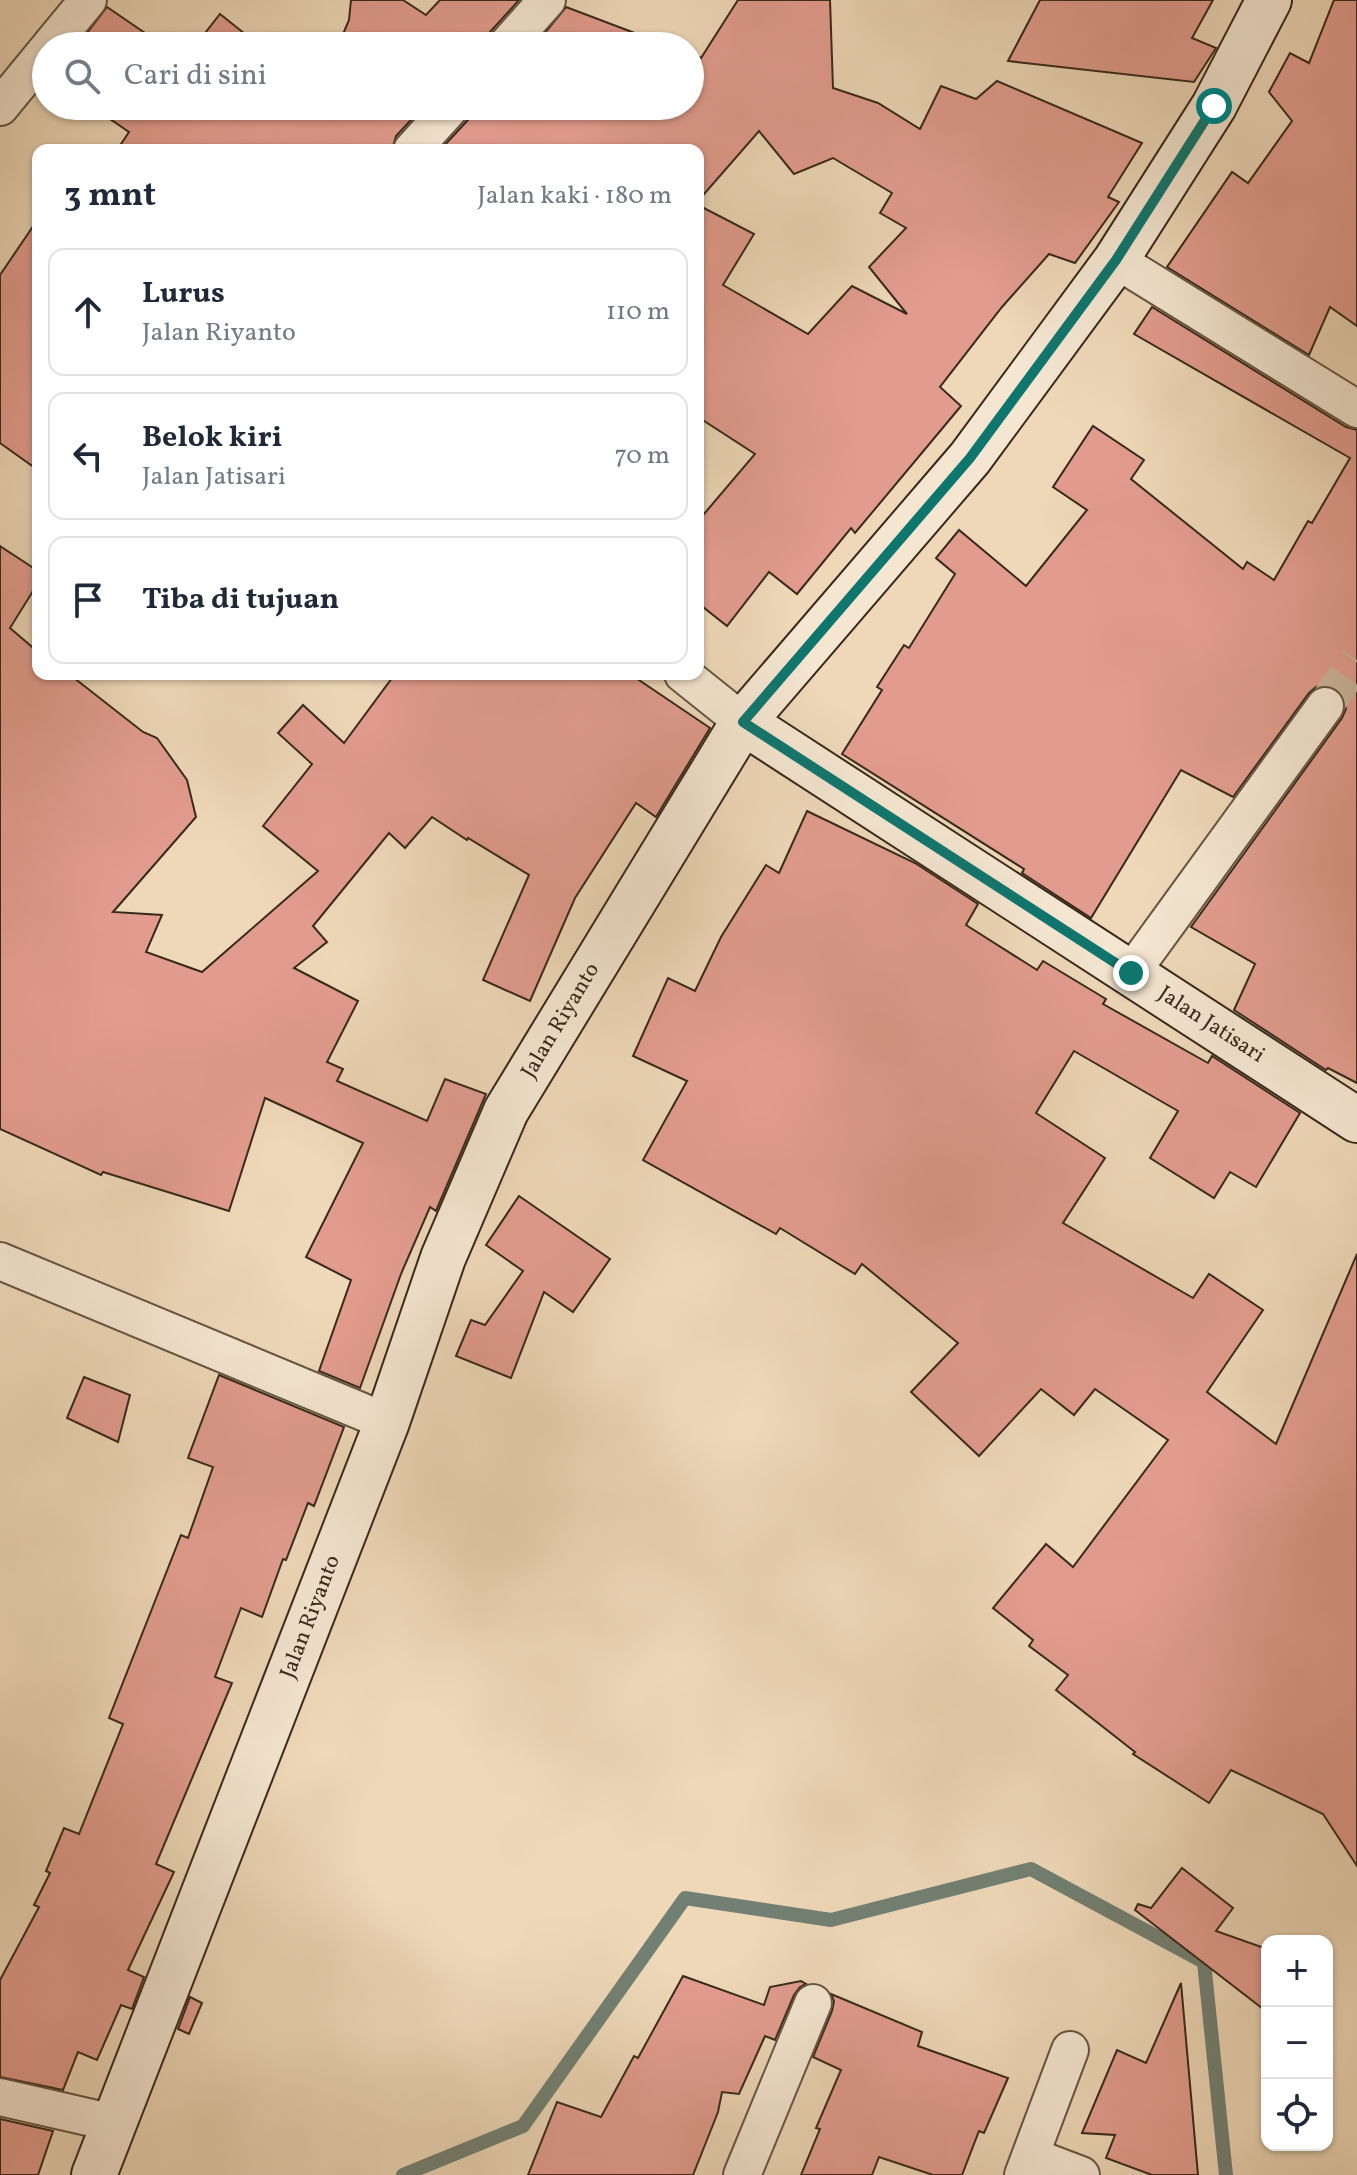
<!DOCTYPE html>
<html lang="id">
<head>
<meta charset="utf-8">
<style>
	body { margin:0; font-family:Vollkorn,serif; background:#f6f6f7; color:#1f2937 }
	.controls { position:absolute; right:24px; bottom:24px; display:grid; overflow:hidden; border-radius:16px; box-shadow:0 2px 6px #0004 }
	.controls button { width:72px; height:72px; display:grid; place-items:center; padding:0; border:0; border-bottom:2px solid #e0e1e3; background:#fff; color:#1f2937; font:40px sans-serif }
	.stop { position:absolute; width:24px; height:24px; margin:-18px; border:6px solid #0f766e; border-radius:50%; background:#fff }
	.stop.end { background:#0f766e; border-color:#fff; box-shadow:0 2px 8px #0008 }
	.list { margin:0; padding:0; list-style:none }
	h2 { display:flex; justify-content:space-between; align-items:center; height:104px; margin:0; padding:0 32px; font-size:34px }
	h2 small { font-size:26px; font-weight:400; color:#747a83 }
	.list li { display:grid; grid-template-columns:52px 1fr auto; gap:24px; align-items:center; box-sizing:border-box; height:128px; margin:0 16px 16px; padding:0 16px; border:2px solid #e0e1e3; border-radius:16px }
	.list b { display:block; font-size:30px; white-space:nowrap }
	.list p { margin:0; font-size:26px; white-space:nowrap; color:#747a83 }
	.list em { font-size:26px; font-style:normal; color:#747a83 }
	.icon { flex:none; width:44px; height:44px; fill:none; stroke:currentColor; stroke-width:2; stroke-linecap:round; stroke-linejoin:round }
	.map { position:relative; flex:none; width:1357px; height:2175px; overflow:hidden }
	.search { position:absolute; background:#fff; box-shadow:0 2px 6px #0004; left:32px; top:32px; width:672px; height:88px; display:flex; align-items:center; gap:20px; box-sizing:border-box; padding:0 28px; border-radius:44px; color:#747a83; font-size:30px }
	.panel { position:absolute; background:#fff; box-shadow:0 2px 6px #0004; left:32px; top:144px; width:672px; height:536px; border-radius:16px }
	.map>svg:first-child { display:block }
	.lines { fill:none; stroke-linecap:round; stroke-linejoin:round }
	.stream { stroke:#728073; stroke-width:14 }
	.building { fill:#e29c8e; stroke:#38291b; stroke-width:2 }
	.street-tunnel { stroke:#cab599; stroke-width:36; stroke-dasharray:36 18; stroke-linecap:butt }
	.street-casing { stroke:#665542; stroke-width:40 }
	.secondary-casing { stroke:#38291b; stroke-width:48 }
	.street { stroke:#f4e6d1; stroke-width:36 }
	.secondary { stroke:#f4e6d1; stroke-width:44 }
	.route { stroke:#0f766e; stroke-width:10 }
	.labels { text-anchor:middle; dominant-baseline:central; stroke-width:8; stroke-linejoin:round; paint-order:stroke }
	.street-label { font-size:22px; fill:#38291b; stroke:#f4e6d1 }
</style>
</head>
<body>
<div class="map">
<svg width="1357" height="2175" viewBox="0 0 1357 2175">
	<rect width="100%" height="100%" fill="#eed8b8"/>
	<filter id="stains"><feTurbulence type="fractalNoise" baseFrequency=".0025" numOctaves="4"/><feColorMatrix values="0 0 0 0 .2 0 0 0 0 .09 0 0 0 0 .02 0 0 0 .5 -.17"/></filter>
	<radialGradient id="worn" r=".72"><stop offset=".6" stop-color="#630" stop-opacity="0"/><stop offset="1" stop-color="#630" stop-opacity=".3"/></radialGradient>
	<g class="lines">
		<polyline class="stream" points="403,2175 523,2126 685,1898 831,1920 1031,1869 1204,1962 1226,2175"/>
	</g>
	<g class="building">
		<polygon points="351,0 403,0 426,15 440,0 519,0 490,32 486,46 338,46 349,20"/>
		<polygon points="738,0 830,0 833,88 878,103 920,129 941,86 976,99 997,81 1142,143 1108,197 1119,202 1075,263 1049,254 1002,307 940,387 961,406 855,533 851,528 797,594 769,572 727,626 698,603 698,521 755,454 698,417 698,205 754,234 723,285 808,334 852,286 907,314 869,267 906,228 880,213 892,193 833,158 794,174 759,131 698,201 698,150 440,150 468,120 472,106 690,106 690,54 701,58"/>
		<polygon points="1040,0 1213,0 1192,38 1216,48 1194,82 1008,61"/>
		<polygon points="1334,0 1357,0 1357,326 1330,307 1309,355 1167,267 1232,172 1248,183 1292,121 1269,92 1290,53 1309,63"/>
		<polygon points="107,7 164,46 77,46"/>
		<polygon points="566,7 669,46 534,46"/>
		<polygon points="220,14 260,46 195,46"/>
		<polygon points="91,106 424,106 396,136 392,150 117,150 129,132"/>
		<polygon points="38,219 38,470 0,443 0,275"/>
		<polygon points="1152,307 1346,427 1357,430 1357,1083 1328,1068 1326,1070 1234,1010 1255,964 1191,927 1342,718 1346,709 1344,698 1337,689 1326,685 1316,687 1309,693 1233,797 1181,770 1091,918 1022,873 1024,869 842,754 882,690 877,687 904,645 909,648 955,574 936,558 959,530 1026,586 1087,510 1053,487 1093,426 1144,460 1131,479 1243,569 1247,562 1274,580 1308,521 1312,523 1350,458 1134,334"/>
		<polygon points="0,546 38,571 38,583 10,628 38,652 38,674 69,674 143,732 157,738 187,780 196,817 113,912 162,915 146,952 202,972 318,871 263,826 312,764 278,733 303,705 344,743 395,674 630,674 710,728 656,817 636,803 575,898 530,1001 483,980 529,875 468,838 467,840 432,817 405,848 389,833 313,926 327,942 294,968 358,1001 327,1062 343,1069 337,1081 427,1121 445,1079 486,1094 436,1211 430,1207 401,1274 360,1388 319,1371 351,1280 306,1257 363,1143 265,1098 229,1211 103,1172 101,1175 0,1129"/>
		<polygon points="807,811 915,863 978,904 966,925 1037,970 1043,961 1106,999 1103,1004 1208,1063 1212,1056 1300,1113 1256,1187 1230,1172 1214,1198 1150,1158 1178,1111 1074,1051 1036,1113 1105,1158 1063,1223 1193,1298 1209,1274 1263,1310 1207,1392 1276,1444 1357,1254 1357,1866 1323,1814 1231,1770 1209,1803 1133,1754 1135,1752 1056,1690 1068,1675 1029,1646 1033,1640 993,1608 1046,1544 1073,1567 1168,1440 1095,1389 1074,1415 1041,1389 979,1456 911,1392 958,1343 862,1264 855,1274 780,1228 776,1234 643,1160 687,1081 633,1056 668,978 695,991 721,937 766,865 779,873"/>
		<polygon points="519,1196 610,1259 573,1312 544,1292 511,1378 456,1356 471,1320 485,1325 523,1271 486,1245"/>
		<polygon points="219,1375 344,1427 314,1506 308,1503 286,1560 283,1559 262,1617 241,1608 215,1677 232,1683 156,1864 174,1872 128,1970 144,1977 132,2009 121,2005 97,2060 78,2052 63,2090 0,2077 0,1980 39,1907 34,1905 50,1873 46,1871 64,1828 79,1834 123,1724 109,1718 181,1535 188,1538 213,1467 188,1458"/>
		<polygon points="84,1377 130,1395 118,1442 67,1418"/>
		<polygon points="1182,1868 1233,1908 1216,1931 1267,1949 1267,2012 1135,1910 1138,1904 1151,1908"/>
		<polygon points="683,1976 764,2005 770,1987 801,1981 806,1984 800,1987 794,1995 775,2040 765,2036 739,2094 722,2092 718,2112 693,2175 528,2175 557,2102 601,2117 634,2056 638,2058"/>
		<polygon points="1181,1983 1198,2175 1152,2175 1106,2158 1115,2135 1082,2133 1117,2050 1146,2063"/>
		<polygon points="831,1994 922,2032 918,2046 1008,2078 984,2133 979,2131 962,2175 933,2175 879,2157 872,2175 801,2175 820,2129 816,2128 841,2070 813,2057 832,2011 834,2001"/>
		<polygon points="190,1997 202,2003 189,2034 178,2029"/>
		<polygon points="0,2119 53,2131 38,2175 0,2175"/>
	</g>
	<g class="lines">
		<polyline class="street-tunnel" points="1325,706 1357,660"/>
		<defs>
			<g id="street">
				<polyline points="50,46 88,0"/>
				<polyline points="506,46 547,0"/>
				<polyline points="0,107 46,51"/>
				<polyline points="412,150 452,106"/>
				<polyline points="1116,260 1357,409"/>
				<polyline points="683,674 743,722"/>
				<polyline points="1131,973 1325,706"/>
				<polyline points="0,1261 387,1422"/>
				<polyline points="0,2097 114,2123"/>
				<polyline points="1031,2156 1081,2175"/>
				<polyline points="742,2175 813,2003"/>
				<polyline points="1023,2175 1070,2050"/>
			</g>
			<g id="secondary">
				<polyline points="743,722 1357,1120"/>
				<polyline points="94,2175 387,1422 443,1258 506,1111 743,722 970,458 1116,260 1214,106 1269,0"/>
			</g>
		</defs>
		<use href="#street" class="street-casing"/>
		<use href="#secondary" class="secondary-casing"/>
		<use href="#street" class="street"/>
		<use href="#secondary" class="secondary"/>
	</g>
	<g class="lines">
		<polyline class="route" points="1131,973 743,722 970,458 1116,260 1214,106"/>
	</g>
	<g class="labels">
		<g class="street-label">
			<text transform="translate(561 1021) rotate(-59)">Jalan Riyanto</text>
			<text transform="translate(1211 1025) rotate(33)">Jalan Jatisari</text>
			<text transform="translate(311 1617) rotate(-69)">Jalan Riyanto</text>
		</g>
	</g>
	<rect width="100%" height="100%" filter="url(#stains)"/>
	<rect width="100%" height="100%" fill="url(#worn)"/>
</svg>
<div class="controls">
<button>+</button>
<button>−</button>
<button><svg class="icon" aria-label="locate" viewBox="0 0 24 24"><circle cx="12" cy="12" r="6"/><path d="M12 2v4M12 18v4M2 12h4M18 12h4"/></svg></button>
</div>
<div class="stop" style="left:1214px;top:106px"></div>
<div class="stop end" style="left:1131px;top:973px"></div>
<div class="search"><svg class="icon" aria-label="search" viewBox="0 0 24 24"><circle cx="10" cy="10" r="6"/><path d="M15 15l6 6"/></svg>Cari di sini</div>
<section class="panel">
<h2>3 mnt<small>Jalan kaki · 180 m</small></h2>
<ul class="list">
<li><svg class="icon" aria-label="ahead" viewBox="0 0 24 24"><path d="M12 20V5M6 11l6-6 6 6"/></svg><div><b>Lurus</b><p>Jalan Riyanto</p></div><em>110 m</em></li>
<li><svg class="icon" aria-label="left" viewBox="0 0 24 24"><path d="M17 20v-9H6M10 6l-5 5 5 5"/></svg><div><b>Belok kiri</b><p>Jalan Jatisari</p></div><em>70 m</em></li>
<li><svg class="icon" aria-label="arrive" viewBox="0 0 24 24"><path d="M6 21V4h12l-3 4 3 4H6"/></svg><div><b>Tiba di tujuan</b></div></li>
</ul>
</section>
</div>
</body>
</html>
